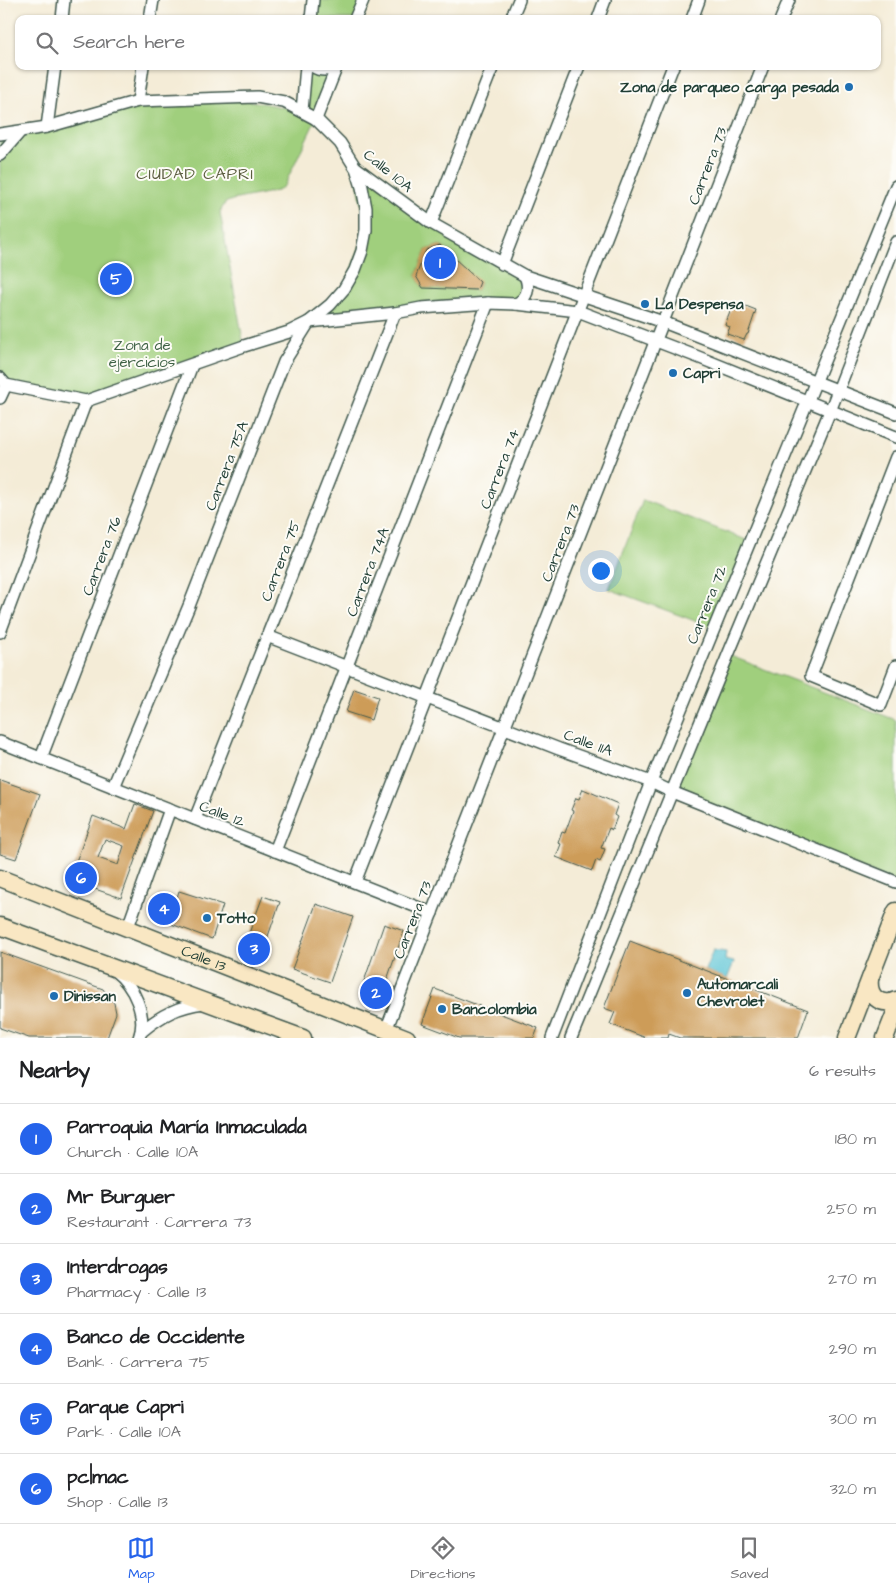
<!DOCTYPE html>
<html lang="en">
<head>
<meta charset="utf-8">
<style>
	body { margin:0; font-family:"Architects Daughter",sans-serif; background:#f6f6f6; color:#202124 }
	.you { position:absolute; left:600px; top:570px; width:18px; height:18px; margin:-12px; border:4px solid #fff; border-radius:50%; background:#1a73e8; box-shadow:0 0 0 8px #1a73e833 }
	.badge { display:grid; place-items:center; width:32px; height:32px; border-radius:50%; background:#2563eb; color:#fff; font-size:16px; font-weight:700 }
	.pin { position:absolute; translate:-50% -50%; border:2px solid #fff; box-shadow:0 1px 5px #0006 }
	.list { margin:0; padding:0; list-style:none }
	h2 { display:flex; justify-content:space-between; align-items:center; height:65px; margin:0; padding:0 20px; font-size:21px }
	h2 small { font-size:16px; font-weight:400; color:#757577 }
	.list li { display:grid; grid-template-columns:32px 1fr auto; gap:15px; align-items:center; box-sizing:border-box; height:70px; padding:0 20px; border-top:1px solid #e0e0e0 }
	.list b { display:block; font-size:19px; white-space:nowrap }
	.list p { margin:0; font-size:16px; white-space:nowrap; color:#757577 }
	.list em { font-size:16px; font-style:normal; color:#757577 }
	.icon { flex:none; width:28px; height:28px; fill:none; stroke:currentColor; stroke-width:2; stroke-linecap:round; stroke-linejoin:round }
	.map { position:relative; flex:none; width:896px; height:1038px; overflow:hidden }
	.search { position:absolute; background:#fff; box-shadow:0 1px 4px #0004; left:15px; right:15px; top:15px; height:55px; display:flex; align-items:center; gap:12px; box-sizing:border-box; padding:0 18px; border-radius:10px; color:#757577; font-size:19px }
	.sheet { height:485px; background:#fff }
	nav { display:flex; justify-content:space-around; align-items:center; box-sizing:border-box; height:70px; border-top:1px solid #e0e0e0; background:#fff; font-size:14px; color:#757577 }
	nav a { display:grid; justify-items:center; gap:2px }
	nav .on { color:#2563eb }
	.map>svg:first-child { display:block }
	.green { fill:#a0cf7d; stroke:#608658; fill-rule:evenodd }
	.water { fill:#5bc5d6; stroke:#3d8185 }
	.building { fill:#cd9c58; fill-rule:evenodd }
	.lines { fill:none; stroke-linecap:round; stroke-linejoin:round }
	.street-casing { stroke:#3f574c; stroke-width:14 }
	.secondary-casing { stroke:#3f574c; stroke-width:19 }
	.street { stroke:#fff; stroke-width:11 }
	.secondary { stroke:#f9e7c3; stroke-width:16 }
	.poi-dot { fill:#1f6fb2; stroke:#fdfcf7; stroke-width:2 }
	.labels { text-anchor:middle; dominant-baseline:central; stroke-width:4; stroke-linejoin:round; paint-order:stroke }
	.poi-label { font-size:15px; font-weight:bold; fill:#1f3d34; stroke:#fdfcf7; text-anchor:start }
	.street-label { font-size:15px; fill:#1f3d34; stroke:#fdfcf7 }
	.park-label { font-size:15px; fill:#3f6246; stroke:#fdfcf7 }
	.neighbourhood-label { font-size:16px; letter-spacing:1px; fill:#5c5e41; stroke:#fdfcf7 }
</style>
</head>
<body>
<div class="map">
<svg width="896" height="1038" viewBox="0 0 896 1038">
	<rect width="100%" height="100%" fill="#fdfcf7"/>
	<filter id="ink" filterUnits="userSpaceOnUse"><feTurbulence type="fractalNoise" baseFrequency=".02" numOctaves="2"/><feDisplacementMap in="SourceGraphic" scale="10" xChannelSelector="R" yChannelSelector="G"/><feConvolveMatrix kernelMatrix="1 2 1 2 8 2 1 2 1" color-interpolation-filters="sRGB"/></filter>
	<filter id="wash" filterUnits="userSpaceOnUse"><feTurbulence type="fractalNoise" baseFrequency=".0096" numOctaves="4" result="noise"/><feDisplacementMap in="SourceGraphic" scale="20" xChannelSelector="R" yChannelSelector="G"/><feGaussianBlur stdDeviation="1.12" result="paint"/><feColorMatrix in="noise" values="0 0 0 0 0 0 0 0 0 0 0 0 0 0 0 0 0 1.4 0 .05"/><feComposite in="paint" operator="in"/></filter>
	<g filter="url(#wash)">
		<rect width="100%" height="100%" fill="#f4ecd7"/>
		<g class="green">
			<polygon points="313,0 363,0 355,19 312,19"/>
			<polygon points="306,66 337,66 316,119 284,186 277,191 232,200 225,203 220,212 244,346 86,401 6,385 0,398 0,134 138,101 231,97 302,111"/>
			<path d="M355,167L431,223L525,276L524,298L309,322L344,289L366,230ZM440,245L480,283L477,290L423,288L416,276L426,250Z"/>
			<polygon points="643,500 749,541 714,628 609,589"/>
			<polygon points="728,655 896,720 896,882 672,792"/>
		</g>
		<polygon class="water" points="713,950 726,952 725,960 734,962 727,979 705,970"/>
		<g id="blocks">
			<g class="building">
				<polygon points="440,245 480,282 477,290 423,288 416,276 426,250"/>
				<polygon points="738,303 756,310 748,334 747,334 744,340 727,334 730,327 725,325 732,307 737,309"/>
				<polygon points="354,689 378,697 371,720 346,712"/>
				<polygon points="0,780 40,794 16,859 0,854"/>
				<polygon points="583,789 618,804 614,815 617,817 612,830 609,828 601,848 605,849 600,862 596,860 592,871 556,857 561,844 558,843 562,832 565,833 573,811 571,810 576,798 579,799"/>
				<path d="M135,804L153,811L121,898L69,880L93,816L126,829ZM105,839L124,846L118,865L98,858Z"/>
				<polygon points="179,891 223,905 212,939 152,917 159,895 176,901"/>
				<polygon points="263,896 280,902 261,956 243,949"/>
				<polygon points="316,904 353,917 330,982 292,969"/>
				<polygon points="384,924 404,931 380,1000 360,993"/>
				<polygon points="630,941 808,1010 798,1038 680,1038 669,1034 668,1038 646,1038 610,1024 615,1012 604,1008"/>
				<polygon points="0,952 103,989 114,1003 116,1013 107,1038 29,1038 0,1028"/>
				<polygon points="435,989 538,1028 534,1038 459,1038 422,1024"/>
			</g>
		</g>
	</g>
	<g filter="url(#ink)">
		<use href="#blocks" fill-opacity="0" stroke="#3f574c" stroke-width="1"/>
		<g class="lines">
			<defs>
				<g id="street">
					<polyline points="62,19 64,0"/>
					<polyline points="150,19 153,0"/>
					<polyline points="311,19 313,0"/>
					<polyline points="355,19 363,0"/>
					<polyline points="511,19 519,0"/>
					<polyline points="598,19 605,0"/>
					<polyline points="692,19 699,0"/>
					<polyline points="781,19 789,0"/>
					<path d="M312,66C320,71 327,72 334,66"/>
					<polyline points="138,101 143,66"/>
					<polyline points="302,111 306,66"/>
					<polyline points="316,119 337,66"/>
					<polyline points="47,127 55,66"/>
					<polyline points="0,134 47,127 138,101 257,97 284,102 316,119 340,143 355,167 431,223 525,276 663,322 896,413"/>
					<polyline points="0,155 20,132"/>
					<polyline points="431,223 493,66"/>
					<polyline points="502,264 579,66"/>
					<path d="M516,304C528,298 530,288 525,276"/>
					<polyline points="0,378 6,385 86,401 244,346 289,332 309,322 395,313 421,308 488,303 516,304 578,311 698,357 896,437"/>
					<polyline points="0,398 6,385"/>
					<polyline points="896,457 811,676 881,705 896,666"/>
					<polyline points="0,632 86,401"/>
					<polyline points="267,636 559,749 651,782 672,792 896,882"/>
					<polyline points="0,742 432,913"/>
					<polyline points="41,758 192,365"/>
					<polyline points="113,787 189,606 284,362 309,322 330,305 344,289 355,270 362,251 366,230 366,208 362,187 356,168"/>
					<polyline points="195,819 395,313"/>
					<polyline points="275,851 488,303"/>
					<polyline points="355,882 673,66"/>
					<polyline points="128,927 170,809"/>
					<path d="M115,971C133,985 148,1015 139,1038"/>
					<polyline points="386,1030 763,66"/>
					<path d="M141,1032C161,1015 179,1006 204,1003"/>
					<polyline points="552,1038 651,782 896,186"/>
					<polyline points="571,1038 728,655 830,411 896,242"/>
				</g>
				<g id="secondary">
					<path id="s1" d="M0,878L407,1038"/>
					<polyline points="0,926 303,1038"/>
					<path d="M870,979C868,996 880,1007 896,1000"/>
					<polyline points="847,1038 896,911"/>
					<polyline points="885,1038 896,1010"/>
				</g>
			</defs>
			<use href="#street" class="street-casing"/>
			<use href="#secondary" class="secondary-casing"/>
			<use href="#street" class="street"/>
			<use href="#secondary" class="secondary"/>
		</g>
	</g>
	<g class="poi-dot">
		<circle cx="849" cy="87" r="5"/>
		<circle cx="645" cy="304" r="5"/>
		<circle cx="673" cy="373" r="5"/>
		<circle cx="207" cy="918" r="5"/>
		<circle cx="687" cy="993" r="5"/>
		<circle cx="54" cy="996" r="5"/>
		<circle cx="442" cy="1009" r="5"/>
	</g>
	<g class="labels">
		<g class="poi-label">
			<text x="839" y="87" text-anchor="end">Zona de parqueo carga pesada</text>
			<text x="655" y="304">La Despensa</text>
			<text x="683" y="373">Capri</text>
			<text x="217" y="918">Totto</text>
			<text x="697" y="984">Automarcali<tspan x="697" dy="17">Chevrolet</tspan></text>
			<text x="64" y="996">Dinissan</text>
			<text x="452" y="1009">Bancolombia</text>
		</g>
		<g class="street-label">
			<text transform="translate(708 166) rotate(-69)">Carrera 73</text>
			<text transform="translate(388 171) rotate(39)">Calle 10A</text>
			<text transform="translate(227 466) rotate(-69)">Carrera 75A</text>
			<text transform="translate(500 469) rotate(-69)">Carrera 74</text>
			<text transform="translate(561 543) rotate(-69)">Carrera 73</text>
			<text transform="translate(102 556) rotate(-69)">Carrera 76</text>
			<text transform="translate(281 561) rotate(-69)">Carrera 75</text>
			<text transform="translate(368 572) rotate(-69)">Carrera 74A</text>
			<text transform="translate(707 605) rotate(-68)">Carrera 72</text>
			<text transform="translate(588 743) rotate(20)">Calle 11A</text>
			<text transform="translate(222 814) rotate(21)">Calle 12</text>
			<text transform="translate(413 920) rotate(-69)">Carrera 73</text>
			<text stroke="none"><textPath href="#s1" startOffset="219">Calle 13</textPath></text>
		</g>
		<g class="park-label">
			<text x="142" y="345">Zona de<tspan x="142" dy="17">ejercicios</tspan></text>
		</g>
		<g class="neighbourhood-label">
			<text x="195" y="174">CIUDAD CAPRI</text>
		</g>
	</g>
</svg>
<div class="you"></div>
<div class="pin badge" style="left:440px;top:263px">1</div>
<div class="pin badge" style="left:376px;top:993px">2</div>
<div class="pin badge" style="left:254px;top:949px">3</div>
<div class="pin badge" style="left:164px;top:909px">4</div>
<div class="pin badge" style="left:116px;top:279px">5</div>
<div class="pin badge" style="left:81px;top:878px">6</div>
<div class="search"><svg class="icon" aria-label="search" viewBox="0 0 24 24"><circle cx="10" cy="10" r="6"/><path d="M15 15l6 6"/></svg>Search here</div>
</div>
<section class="sheet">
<h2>Nearby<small>6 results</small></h2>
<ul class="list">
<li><span class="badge">1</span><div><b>Parroquia María Inmaculada</b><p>Church · Calle 10A</p></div><em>180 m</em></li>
<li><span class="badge">2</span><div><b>Mr Burguer</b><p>Restaurant · Carrera 73</p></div><em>250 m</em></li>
<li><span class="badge">3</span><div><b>Interdrogas</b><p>Pharmacy · Calle 13</p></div><em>270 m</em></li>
<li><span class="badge">4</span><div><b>Banco de Occidente</b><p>Bank · Carrera 75</p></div><em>290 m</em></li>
<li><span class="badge">5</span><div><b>Parque Capri</b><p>Park · Calle 10A</p></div><em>300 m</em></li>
<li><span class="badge">6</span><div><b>pc|mac</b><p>Shop · Calle 13</p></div><em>320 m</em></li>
</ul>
</section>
<nav>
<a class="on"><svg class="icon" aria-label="map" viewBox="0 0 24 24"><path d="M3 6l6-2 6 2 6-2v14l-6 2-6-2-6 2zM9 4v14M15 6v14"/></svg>Map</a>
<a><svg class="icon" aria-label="directions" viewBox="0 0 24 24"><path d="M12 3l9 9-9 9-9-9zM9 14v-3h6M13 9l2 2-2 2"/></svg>Directions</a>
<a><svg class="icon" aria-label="saved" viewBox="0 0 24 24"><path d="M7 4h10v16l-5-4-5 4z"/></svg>Saved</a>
</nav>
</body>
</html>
